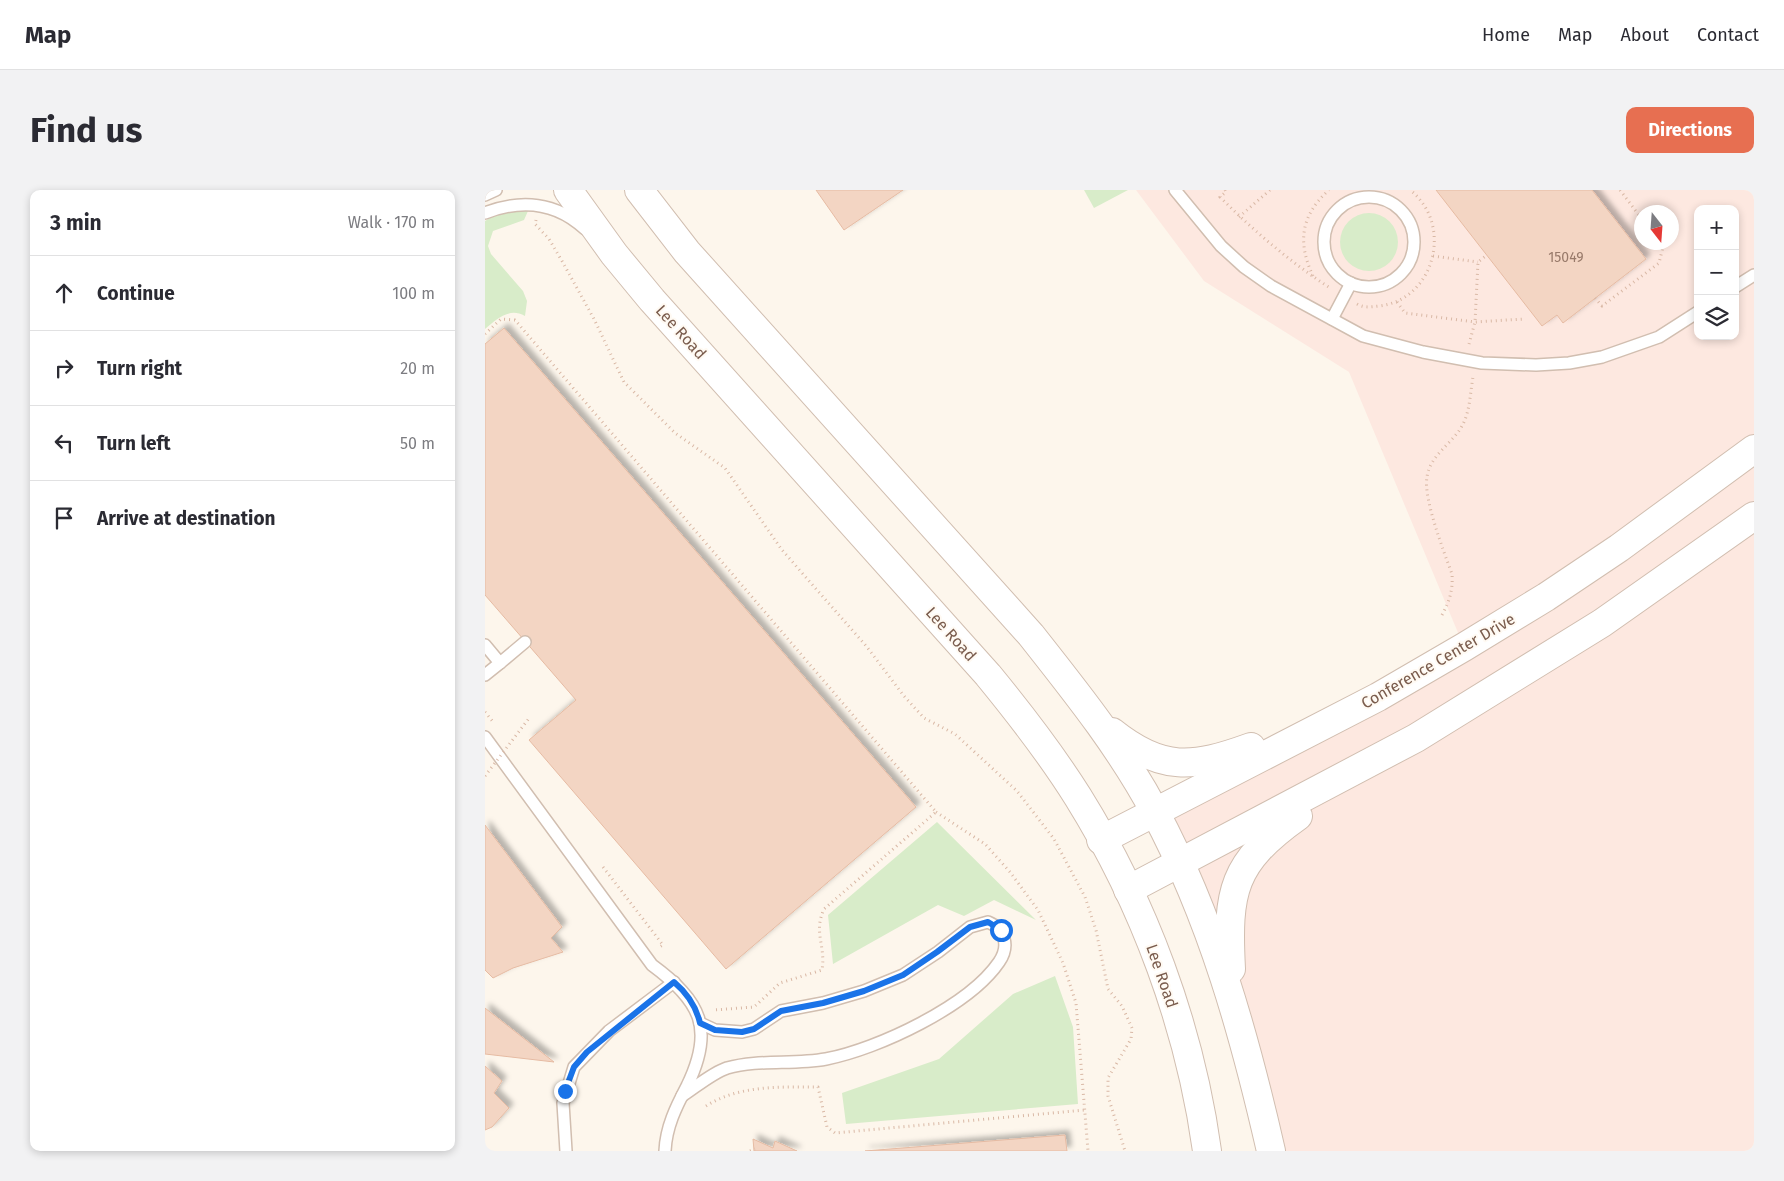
<!DOCTYPE html>
<html lang="en">
<head>
<meta charset="utf-8">
<style>
	body { margin:0; font-family:"Fira Sans",sans-serif; background:#f2f2f3; color:#2b2b33 }
	.controls { position:absolute; right:15px; top:15px; display:grid; overflow:hidden; border-radius:10px; box-shadow:0 2px 8px #0003 }
	.controls button { width:45px; height:45px; display:grid; place-items:center; padding:0; border:0; border-bottom:1px solid #e1e1e2; background:#fff; color:#2b2b33; font:25px sans-serif }
	.compass { position:absolute; left:1149px; top:15px; width:45px; height:45px; border-radius:50%; background:#fff; box-shadow:0 2px 8px #0003; rotate:163deg }
	.stop { position:absolute; width:15px; height:15px; margin:-11px; border:4px solid #1a73e8; border-radius:50%; background:#fff }
	.stop.end { background:#1a73e8; border-color:#fff; box-shadow:0 1px 5px #0008 }
	.list { margin:0; padding:0; list-style:none }
	h2 { display:flex; justify-content:space-between; align-items:center; height:65px; margin:0; padding:0 20px; font-size:21px }
	h2 small { font-size:16px; font-weight:400; color:#7c7c81 }
	.list li { display:grid; grid-template-columns:32px 1fr auto; gap:15px; align-items:center; box-sizing:border-box; height:75px; padding:0 20px; border-top:1px solid #e1e1e2 }
	.list b { display:block; font-size:19px; white-space:nowrap }
	.list em { font-size:16px; font-style:normal; color:#7c7c81 }
	.icon { flex:none; width:28px; height:28px; fill:none; stroke:currentColor; stroke-width:2; stroke-linecap:round; stroke-linejoin:round }
	.map { position:relative; flex:none; width:1269px; height:961px; overflow:hidden; border-radius:10px }
	header { display:flex; align-items:center; gap:30px; box-sizing:border-box; height:70px; padding:0 25px; background:#fff; border-bottom:1px solid #e1e1e2 }
	header strong { font-size:24px }
	nav { display:flex; gap:28px; margin-inline-start:auto; font-size:18px }
	.intro { display:flex; align-items:center; justify-content:space-between; box-sizing:border-box; height:120px; padding:0 30px }
	h1 { margin:0; font-size:35px }
	.button { padding:12px 22px; border-radius:10px; background:#e76f51; color:#fff; font-size:18px; font-weight:700 }
	main { display:flex; gap:30px; padding:0 30px }
	aside { flex:1; background:#fff; border-radius:10px; box-shadow:0 2px 8px #0003 }
	.map>svg:first-child { display:block }
	.commercial { fill:#fde8e0; fill-rule:evenodd }
	.green { fill:#d8ecc9 }
	.building { fill:#f3d5c3; stroke:#e6bba3; filter:url(#shadow) }
	.lines { fill:none; stroke-linecap:round; stroke-linejoin:round }
	.service-casing { stroke:#d1beb0; stroke-width:14 }
	.tertiary-casing { stroke:#d1beb0; stroke-width:30 }
	.path { stroke:#d9b8a5; stroke-width:3; stroke-dasharray:1 4; stroke-linecap:butt }
	.service { stroke:#fff; stroke-width:11 }
	.tertiary { stroke:#fff; stroke-width:28 }
	.path-bridge { stroke:#d9b8a5; stroke-width:3; stroke-dasharray:1 4; stroke-linecap:butt }
	.route { stroke:#1a73e8; stroke-width:6 }
	.labels { text-anchor:middle; dominant-baseline:central; stroke-width:4; stroke-linejoin:round; paint-order:stroke }
	.number-label { font-size:14px; fill:#987a6a }
	.street-label { font-size:16px; fill:#7a5c4d; stroke:#fffaf3 }
</style>
</head>
<body>
<header>
<strong>Map</strong>
<nav><a>Home</a><a>Map</a><a>About</a><a>Contact</a></nav>
</header>
<div class="intro"><h1>Find us</h1><a class="button">Directions</a></div>
<main>
<aside>
<h2>3 min<small>Walk · 170 m</small></h2>
<ul class="list">
<li><svg class="icon" aria-label="ahead" viewBox="0 0 24 24"><path d="M12 20V5M6 11l6-6 6 6"/></svg><div><b>Continue</b></div><em>100 m</em></li>
<li><svg class="icon" aria-label="right" viewBox="0 0 24 24"><path d="M7 20v-9h11M14 6l5 5-5 5"/></svg><div><b>Turn right</b></div><em>20 m</em></li>
<li><svg class="icon" aria-label="left" viewBox="0 0 24 24"><path d="M17 20v-9H6M10 6l-5 5 5 5"/></svg><div><b>Turn left</b></div><em>50 m</em></li>
<li><svg class="icon" aria-label="arrive" viewBox="0 0 24 24"><path d="M6 21V4h12l-3 4 3 4H6"/></svg><div><b>Arrive at destination</b></div></li>
</ul>
</aside>
<div class="map">
<svg width="1269" height="961" viewBox="0 0 1269 961">
	<defs>
		<filter id="shadow"><feDropShadow dx="4.5" dy="-4.5" stdDeviation="2.5" flood-color="#0004"/></filter>
	</defs>
	<rect width="100%" height="100%" fill="#fdf6ec"/>
	<path class="commercial" d="M651,0H1269V961H771L748,813L670,621L979,457L864,182L719,91ZM1213,19H1250V146H1213ZM1156,22H1186V52H1156Z"/>
	<g class="green">
		<polygon points="599,0 643,0 609,18"/>
		<path d="M31,20L43,21L39,30L8,41L3,56L6,64L38,101L42,111L40,126C24,117 12,129 0,139V31L16,22Z"/>
		<circle cx="884" cy="52" r="29"/>
		<polygon points="452,632 551,730 509,710 479,726 453,715 348,774 343,725"/>
		<polygon points="570,786 588,837 593,914 361,934 357,903 454,869 528,804"/>
	</g>
	<g class="building">
		<polygon points="331,0 418,0 359,40"/>
		<polygon points="951,0 1107,0 1161,69 1078,133 1072,125 1057,136"/>
		<polygon points="19,138 431,617 241,779 44,550 91,510 0,405 0,154"/>
		<polygon points="0,635 77,737 66,748 78,762 28,778 8,788 0,780"/>
		<polygon points="0,818 69,872 0,864"/>
		<polygon points="0,876 17,891 9,903 24,918 7,937 0,940"/>
		<polygon points="580,945 582,961 380,961"/>
		<polygon points="268,949 288,958 290,951 312,961 269,961"/>
	</g>
	<g class="lines">
		<defs>
			<g id="service">
				<polyline points="690,0 736,56 759,77 786,96 878,146 938,162 997,173 1051,175 1084,173 1117,167 1174,147 1213,122"/>
				<polyline points="0,5 11,0"/>
				<circle cx="884" cy="52" r="45"/>
				<path d="M0,23C36,9 71,12 100,39"/>
				<polyline points="1250,97 1269,85"/>
				<polyline points="847,129 866,93"/>
				<polyline points="0,455 15,473 0,485"/>
				<polyline points="15,473 40,452"/>
				<path d="M0,547L167,775C216,811 230,839 202,896C191,917 181,937 180,961"/>
				<path d="M197,906C211,897 227,883 242,878C274,869 308,875 341,869C393,859 484,816 514,772C525,756 520,739 503,732L485,737L453,762L418,785L379,801L338,813L296,821L269,839L257,842L230,840L215,833"/>
				<polyline points="81,961 78,913 89,877 124,841 189,792"/>
			</g>
			<g id="tertiary">
				<path d="M83,0L129,64L167,110L503,485C535,524 566,564 593,607C659,713 705,837 722,961"/>
				<path d="M154,0L202,62L546,445C591,502 636,558 670,622C727,729 759,843 786,961"/>
				<path d="M627,542C677,582 708,578 766,557"/>
				<polyline points="616,650 893,507 979,457 1061,407 1134,358 1269,259"/>
				<polyline points="643,700 931,548 1117,433 1269,326"/>
				<path d="M746,779C742,701 747,673 813,626"/>
			</g>
		</defs>
		<use href="#service" class="service-casing"/>
		<use href="#tertiary" class="tertiary-casing"/>
		<g class="path">
			<path d="M740,0L741,2L735,7C769,41 804,71 845,98"/>
			<polyline points="1135,0 1156,28"/>
			<polyline points="754,27 785,0"/>
			<polyline points="51,30 50,34 64,49 77,71 109,129 139,192 190,243 240,278 297,360 382,457 419,506 439,528 470,544 532,601 569,649 600,707 611,740 623,799 637,816 647,838 646,849 623,888 623,906 640,961"/>
			<polyline points="948,66 993,72"/>
			<path d="M828,86C812,52 816,25 844,0"/>
			<polyline points="1110,108 1117,116 1174,73 1178,57 1175,52"/>
			<polyline points="912,112 920,123 990,132 1039,129"/>
			<path d="M872,114C879,118 885,117 894,116C950,110 969,34 925,0"/>
			<path d="M0,144L16,129L30,130L451,622L339,719C328,743 341,755 337,780L295,793L269,817L229,820"/>
			<polyline points="984,154 990,132 993,72 1002,65"/>
			<path d="M957,425C965,410 968,400 967,384C959,362 938,308 942,287C945,265 967,254 977,236C985,222 985,204 988,187"/>
			<polyline points="0,522 9,533"/>
			<polyline points="451,622 500,654 525,682 553,720 578,773 591,813 603,961"/>
			<polyline points="118,677 178,755 173,758"/>
			<path d="M221,916C254,895 295,897 333,897L342,937L350,943L600,920"/>
			<polyline points="265,961 270,959"/>
		</g>
		<use href="#service" class="service"/>
		<use href="#tertiary" class="tertiary"/>
		<polyline class="path-bridge" points="0,586 45,527"/>
	</g>
	<g class="lines">
		<path class="route" d="M80,901L89,877L102,862L189,792C202,803 211,816 215,833L230,840L257,842L269,839L296,821L338,813L379,801L418,785L452,762L485,737L503,732L516,740"/>
	</g>
	<g class="labels">
		<g class="number-label">
			<text x="1081" y="67">15049</text>
		</g>
		<g class="street-label">
			<text transform="translate(196 142) rotate(48)">Lee Road</text>
			<text transform="translate(466 444) rotate(48)">Lee Road</text>
			<text transform="translate(953 471) rotate(-30)">Conference Center Drive</text>
			<text transform="translate(677 786) rotate(71)">Lee Road</text>
		</g>
	</g>
</svg>
<div class="controls">
<button>+</button>
<button>−</button>
<button><svg class="icon" aria-label="layers" viewBox="0 0 24 24"><path d="M12 4l9 5-9 5-9-5zM3 14l9 5 9-5"/></svg></button>
</div>
<svg class="compass" viewBox="-18 -18 36 36"><path d="M0-13l5 13h-10z" fill="#e53935"/><path d="M0 13l5-13h-10z" fill="#7c7c81"/></svg>
<div class="stop" style="left:516px;top:740px"></div>
<div class="stop end" style="left:80px;top:901px"></div>
</div>
</main>
</body>
</html>
